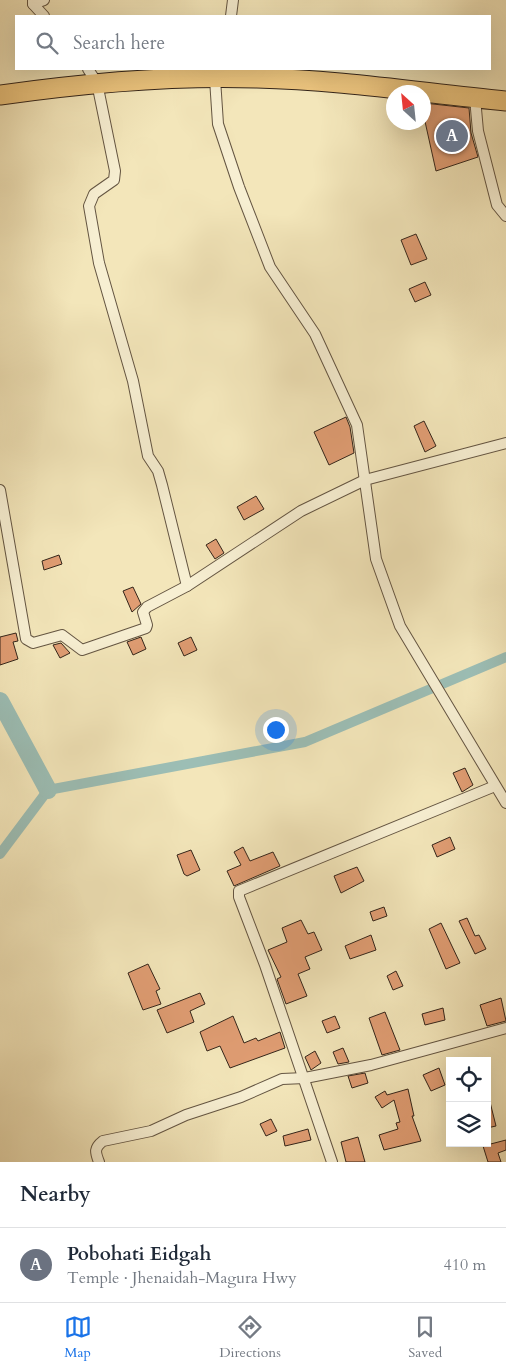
<!DOCTYPE html>
<html lang="en">
<head>
<meta charset="utf-8">
<style>
	body { margin:0; font-family:Cardo,serif; background:#f6f6f7; color:#1f2937 }
	.controls { position:absolute; right:15px; bottom:15px; display:grid; overflow:hidden; border-radius:0px; box-shadow:0 5px 20px #0002 }
	.controls button { width:45px; height:45px; display:grid; place-items:center; padding:0; border:0; border-bottom:1px solid #e0e1e3; background:#fff; color:#1f2937; font:25px sans-serif }
	.compass { position:absolute; left:386px; top:85px; width:45px; height:45px; border-radius:50%; background:#fff; box-shadow:0 5px 20px #0002; rotate:333deg }
	.you { position:absolute; left:275px; top:729px; width:18px; height:18px; margin:-12px; border:4px solid #fff; border-radius:50%; background:#1a73e8; box-shadow:0 0 0 8px #1a73e833 }
	.badge { display:grid; place-items:center; width:32px; height:32px; border-radius:50%; background:#1a73e8; color:#fff; font-size:16px; font-weight:700 }
	.pin { position:absolute; translate:-50% -50%; border:2px solid #fff; box-shadow:0 1px 5px #0006 }
	.list { margin:0; padding:0; list-style:none }
	h2 { display:flex; justify-content:space-between; align-items:center; height:65px; margin:0; padding:0 20px; font-size:21px }
	h2 small { font-size:16px; font-weight:400; color:#747a83 }
	.list li { display:grid; grid-template-columns:32px 1fr auto; gap:15px; align-items:center; box-sizing:border-box; height:75px; padding:0 20px; border-top:1px solid #e0e1e3 }
	.list b { display:block; font-size:19px; white-space:nowrap }
	.list p { margin:0; font-size:16px; white-space:nowrap; color:#747a83 }
	.list em { font-size:16px; font-style:normal; color:#747a83 }
	.icon { flex:none; width:28px; height:28px; fill:none; stroke:currentColor; stroke-width:2; stroke-linecap:round; stroke-linejoin:round }
	.map { position:relative; flex:none; width:506px; height:1162px; overflow:hidden }
	.search { position:absolute; background:#fff; box-shadow:0 5px 20px #0002; left:15px; right:15px; top:15px; height:55px; display:flex; align-items:center; gap:12px; box-sizing:border-box; padding:0 18px; border-radius:0px; color:#747a83; font-size:19px }
	.sheet { height:140px; background:#fff }
	nav { display:flex; justify-content:space-around; align-items:center; box-sizing:border-box; height:70px; border-top:1px solid #e0e1e3; background:#fff; font-size:14px; color:#747a83 }
	nav a { display:grid; justify-items:center; gap:2px }
	nav .on { color:#1a73e8 }
	.map>svg:first-child { display:block }
	.lines { fill:none; stroke-linecap:round; stroke-linejoin:round }
	.canal { stroke:#9cbeb5; stroke-width:10 }
	.river { stroke:#9cbeb5; stroke-width:18 }
	.building { fill:#e09d73; stroke:#34251a }
	.street-casing { stroke:#645542; stroke-width:12 }
	.highway-casing { stroke:#34251a; stroke-width:21 }
	.street { stroke:#f7efd2; stroke-width:10 }
	.highway { stroke:#eac37d; stroke-width:19 }
</style>
</head>
<body>
<div class="map">
<svg width="506" height="1162" viewBox="0 0 506 1162">
	<rect width="100%" height="100%" fill="#f3e6ba"/>
	<filter id="stains"><feTurbulence type="fractalNoise" baseFrequency=".004" numOctaves="4"/><feColorMatrix values="0 0 0 0 .2 0 0 0 0 .09 0 0 0 0 .02 0 0 0 .5 -.17"/></filter>
	<radialGradient id="worn" r=".72"><stop offset=".6" stop-color="#630" stop-opacity="0"/><stop offset="1" stop-color="#630" stop-opacity=".3"/></radialGradient>
	<g class="lines">
		<polyline class="canal" points="0,854 48,790 305,742 506,657"/>
		<polyline class="river" points="0,701 48,790"/>
	</g>
	<g class="building">
		<polygon points="424,103 469,108 471,133 478,157 436,171 424,117"/>
		<polygon points="416,234 427,259 411,265 401,240"/>
		<polygon points="425,282 431,295 415,302 409,289"/>
		<polygon points="346,417 350,427 354,453 329,465 314,432"/>
		<polygon points="424,421 436,446 425,452 414,426"/>
		<polygon points="256,496 264,509 244,520 237,507"/>
		<polygon points="216,539 224,553 215,559 206,545"/>
		<polygon points="59,555 62,564 44,570 42,561"/>
		<polygon points="133,587 141,604 132,612 123,591"/>
		<polygon points="16,633 18,641 13,642 18,659 0,665 0,637"/>
		<polygon points="141,637 146,649 133,655 127,642"/>
		<polygon points="191,637 197,650 184,656 178,643"/>
		<polygon points="61,643 70,653 60,658 53,645"/>
		<polygon points="465,768 473,785 462,792 453,773"/>
		<polygon points="450,837 455,849 437,857 432,845"/>
		<polygon points="243,847 250,861 273,852 280,866 234,886 227,871 241,865 234,852"/>
		<polygon points="191,850 200,870 187,876 184,874 177,855"/>
		<polygon points="357,867 364,881 341,893 334,876"/>
		<polygon points="384,907 387,916 373,921 370,912"/>
		<polygon points="467,918 475,936 479,935 486,949 475,954 459,921"/>
		<polygon points="301,920 308,934 314,932 322,950 305,957 310,969 298,974 307,996 286,1004 277,979 281,977 268,950 287,942 282,928"/>
		<polygon points="441,923 460,963 446,969 429,929"/>
		<polygon points="371,935 376,950 350,959 345,946"/>
		<polygon points="148,964 160,989 156,991 161,1004 143,1010 128,973"/>
		<polygon points="396,971 403,986 393,990 387,976"/>
		<polygon points="200,993 205,1004 190,1011 194,1022 167,1033 157,1010"/>
		<polygon points="501,998 506,1021 487,1026 480,1005"/>
		<polygon points="443,1008 445,1020 425,1025 422,1014"/>
		<polygon points="385,1012 400,1050 382,1055 369,1018"/>
		<polygon points="233,1016 244,1043 256,1038 258,1041 280,1032 285,1048 230,1068 220,1046 207,1051 200,1032"/>
		<polygon points="335,1016 340,1028 327,1033 322,1021"/>
		<polygon points="343,1048 349,1062 338,1064 333,1052"/>
		<polygon points="315,1051 321,1063 311,1070 305,1057"/>
		<polygon points="439,1068 445,1085 431,1091 423,1075"/>
		<polygon points="365,1073 368,1083 352,1088 348,1076"/>
		<polygon points="408,1089 414,1116 412,1116 421,1141 384,1150 379,1135 398,1129 396,1123 400,1122 394,1100 382,1108 375,1097 385,1091 387,1095"/>
		<polygon points="487,1102 490,1102 496,1126 487,1128"/>
		<polygon points="271,1119 277,1131 266,1136 260,1124"/>
		<polygon points="308,1129 311,1140 285,1146 283,1136"/>
		<polygon points="358,1137 365,1162 346,1162 341,1142"/>
		<polygon points="506,1140 506,1150 498,1153 501,1162 488,1162 483,1146"/>
	</g>
	<g class="lines">
		<defs>
			<g id="street">
				<polyline points="33,0 33,4 44,16"/>
				<polyline points="33,4 44,0"/>
				<polyline points="231,16 233,0"/>
				<polyline points="88,69 97,83 115,171 114,180 94,194 89,206 99,263 133,381 148,456 158,471 162,485 187,586"/>
				<polyline points="215,79 218,124 239,187 270,267 315,334 357,425 376,559 400,626 506,803"/>
				<polyline points="475,98 478,131 497,205 506,216"/>
				<polyline points="0,490 26,639 33,643 62,635 82,650 146,628 147,625 143,612 147,607 187,586 301,511 365,480 506,443"/>
				<path d="M99,1162C95,1152 94,1148 103,1141L151,1131L186,1115L241,1097L282,1079L305,1078L371,1065L506,1028"/>
				<polyline points="332,1162 265,965 239,897 239,891 495,786"/>
			</g>
			<path id="highway" d="M0,95C85,83 171,75 257,78C340,80 423,93 506,101"/>
		</defs>
		<use href="#street" class="street-casing"/>
		<use href="#highway" class="highway-casing"/>
		<use href="#street" class="street"/>
		<use href="#highway" class="highway"/>
	</g>
	<rect width="100%" height="100%" filter="url(#stains)"/>
	<rect width="100%" height="100%" fill="url(#worn)"/>
</svg>
<div class="controls">
<button><svg class="icon" aria-label="locate" viewBox="0 0 24 24"><circle cx="12" cy="12" r="6"/><path d="M12 2v4M12 18v4M2 12h4M18 12h4"/></svg></button>
<button><svg class="icon" aria-label="layers" viewBox="0 0 24 24"><path d="M12 4l9 5-9 5-9-5zM3 14l9 5 9-5"/></svg></button>
</div>
<svg class="compass" viewBox="-18 -18 36 36"><path d="M0-13l5 13h-10z" fill="#e53935"/><path d="M0 13l5-13h-10z" fill="#747a83"/></svg>
<div class="you"></div>
<div class="pin badge" style="left:452px;top:136px;background:#6b7280">A</div>
<div class="search"><svg class="icon" aria-label="search" viewBox="0 0 24 24"><circle cx="10" cy="10" r="6"/><path d="M15 15l6 6"/></svg>Search here</div>
</div>
<section class="sheet">
<h2>Nearby<small></small></h2>
<ul class="list">
<li><span class="badge" style="background:#6b7280">A</span><div><b>Pobohati Eidgah</b><p>Temple · Jhenaidah-Magura Hwy</p></div><em>410 m</em></li>
</ul>
</section>
<nav>
<a class="on"><svg class="icon" aria-label="map" viewBox="0 0 24 24"><path d="M3 6l6-2 6 2 6-2v14l-6 2-6-2-6 2zM9 4v14M15 6v14"/></svg>Map</a>
<a><svg class="icon" aria-label="directions" viewBox="0 0 24 24"><path d="M12 3l9 9-9 9-9-9zM9 14v-3h6M13 9l2 2-2 2"/></svg>Directions</a>
<a><svg class="icon" aria-label="saved" viewBox="0 0 24 24"><path d="M7 4h10v16l-5-4-5 4z"/></svg>Saved</a>
</nav>
</body>
</html>
